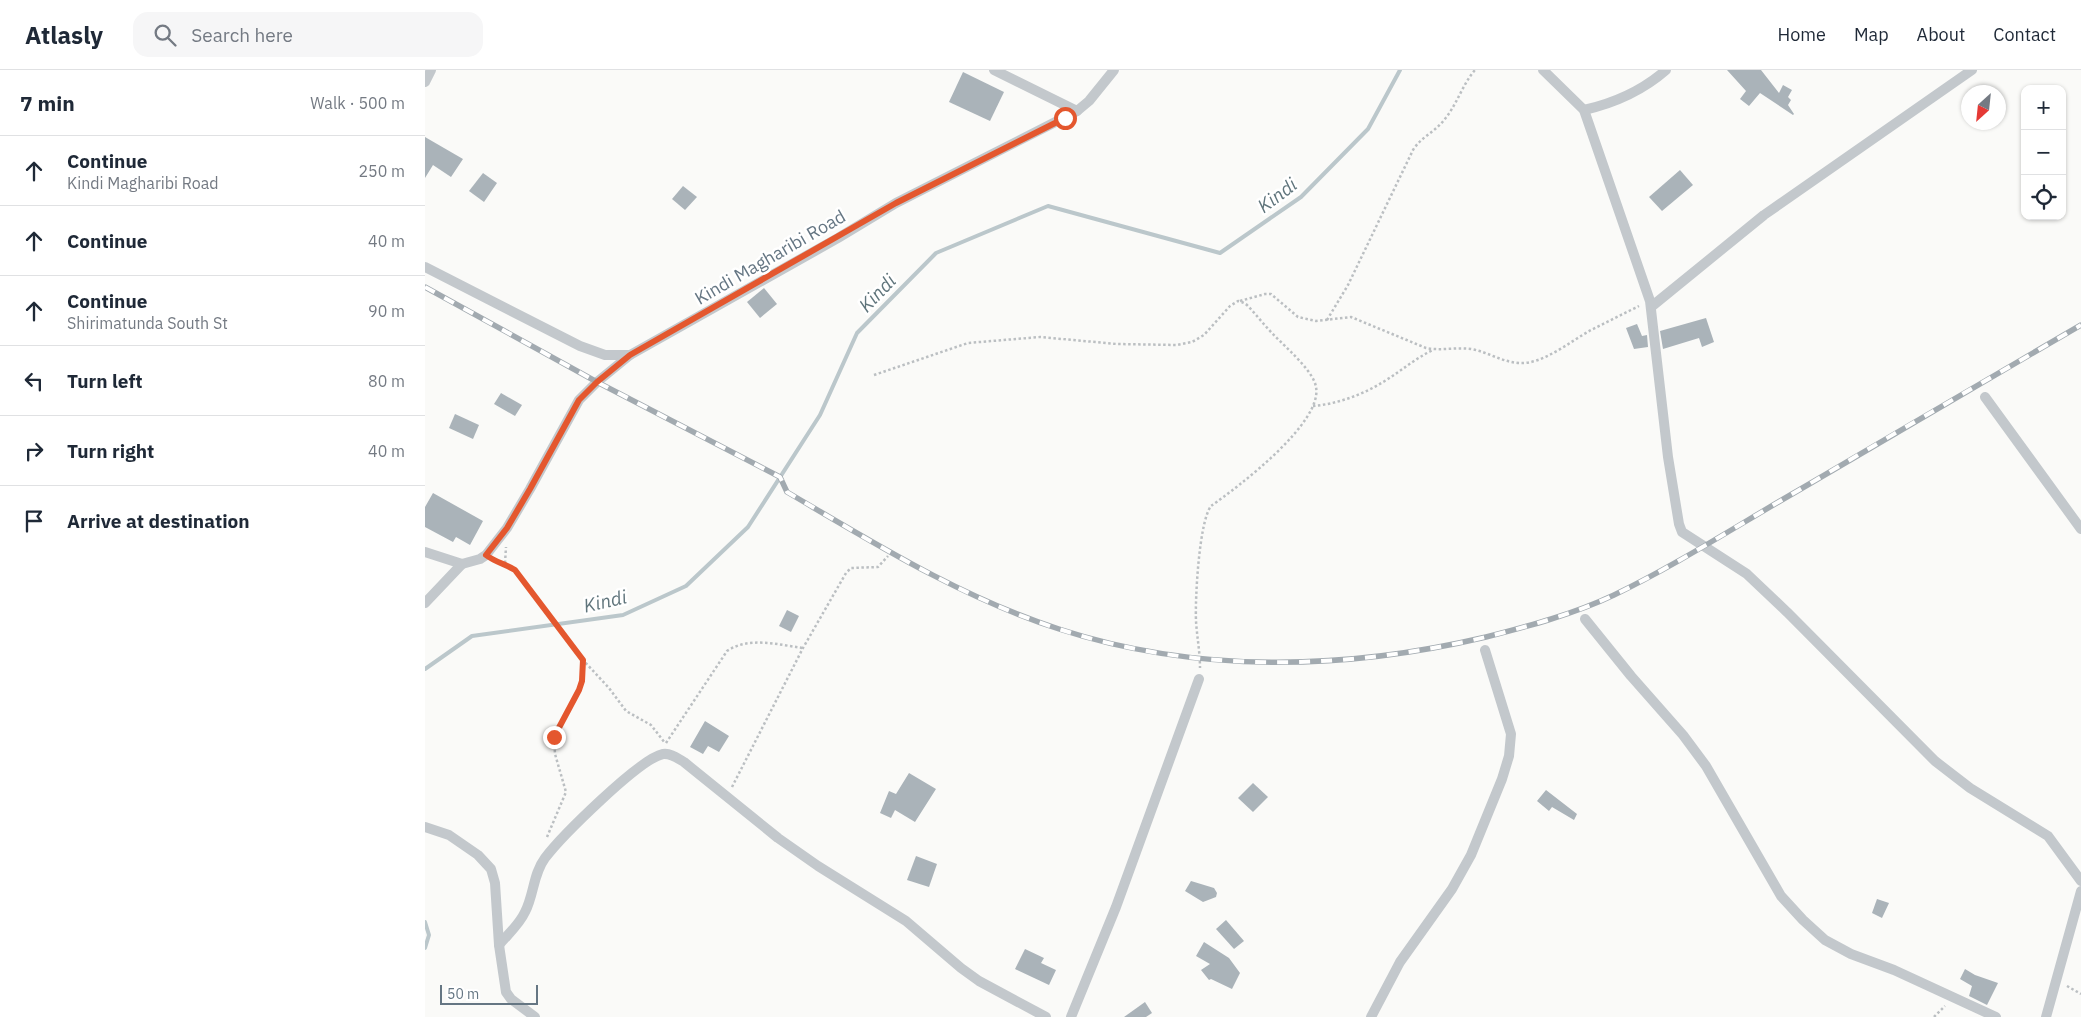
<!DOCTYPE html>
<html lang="en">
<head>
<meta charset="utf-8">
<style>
	body { margin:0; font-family:"IBM Plex Sans",sans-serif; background:#f6f6f7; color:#1f2937 }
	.controls { position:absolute; right:15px; top:15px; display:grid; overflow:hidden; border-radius:10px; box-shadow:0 1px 4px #0004 }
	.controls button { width:45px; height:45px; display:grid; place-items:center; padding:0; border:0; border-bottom:1px solid #e0e1e3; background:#fff; color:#1f2937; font:25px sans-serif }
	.compass { position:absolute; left:1536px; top:15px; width:45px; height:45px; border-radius:50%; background:#fff; box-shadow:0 1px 4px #0004; rotate:207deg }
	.scale { position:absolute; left:15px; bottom:12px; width:98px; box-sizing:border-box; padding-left:5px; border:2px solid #657683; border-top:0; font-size:14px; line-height:18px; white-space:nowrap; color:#657683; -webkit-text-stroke:4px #fff; paint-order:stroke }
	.stop { position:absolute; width:15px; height:15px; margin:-11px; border:4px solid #e4572e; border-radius:50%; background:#fff }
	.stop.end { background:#e4572e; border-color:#fff; box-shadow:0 1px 5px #0008 }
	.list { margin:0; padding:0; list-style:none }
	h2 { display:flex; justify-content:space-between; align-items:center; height:65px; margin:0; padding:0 20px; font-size:21px }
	h2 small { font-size:16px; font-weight:400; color:#747a83 }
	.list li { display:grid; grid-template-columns:32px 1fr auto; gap:15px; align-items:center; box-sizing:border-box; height:70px; padding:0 20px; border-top:1px solid #e0e1e3 }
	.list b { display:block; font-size:19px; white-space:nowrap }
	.list p { margin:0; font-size:16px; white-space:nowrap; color:#747a83 }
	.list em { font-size:16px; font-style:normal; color:#747a83 }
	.icon { flex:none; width:28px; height:28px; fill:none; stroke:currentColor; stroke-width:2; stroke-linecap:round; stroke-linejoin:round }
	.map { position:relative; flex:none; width:1656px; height:947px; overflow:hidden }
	header { display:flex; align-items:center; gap:30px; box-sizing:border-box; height:70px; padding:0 25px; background:#fff; border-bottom:1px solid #e0e1e3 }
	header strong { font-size:24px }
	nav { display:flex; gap:28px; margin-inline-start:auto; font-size:18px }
	.search { width:350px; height:45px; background:#f6f6f7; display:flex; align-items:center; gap:12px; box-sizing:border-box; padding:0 18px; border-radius:15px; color:#747a83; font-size:19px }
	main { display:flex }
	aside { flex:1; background:#fff }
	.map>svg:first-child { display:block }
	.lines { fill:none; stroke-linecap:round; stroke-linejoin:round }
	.stream { stroke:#bbc7cb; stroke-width:4 }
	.building { fill:#aab3b9 }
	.path { stroke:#bbbfc2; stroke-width:2.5; stroke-dasharray:2.5 2.5; stroke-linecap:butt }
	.street { stroke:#c3c8cc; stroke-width:10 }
	.rail-casing { stroke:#a2aab0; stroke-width:5.5 }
	.rail { stroke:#fff; stroke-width:4; stroke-dasharray:11; stroke-linecap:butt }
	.route { stroke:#e4572e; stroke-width:6 }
	.labels { text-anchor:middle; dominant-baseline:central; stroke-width:5; stroke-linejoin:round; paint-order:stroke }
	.street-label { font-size:18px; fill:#657683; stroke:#fff }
	.water-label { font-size:19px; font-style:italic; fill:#60757c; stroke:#fff }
</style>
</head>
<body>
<header>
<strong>Atlasly</strong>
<div class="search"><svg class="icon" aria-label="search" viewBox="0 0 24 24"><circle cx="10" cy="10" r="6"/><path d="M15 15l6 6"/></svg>Search here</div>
<nav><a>Home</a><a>Map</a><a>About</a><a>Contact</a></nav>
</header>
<main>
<aside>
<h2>7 min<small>Walk · 500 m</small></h2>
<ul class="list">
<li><svg class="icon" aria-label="ahead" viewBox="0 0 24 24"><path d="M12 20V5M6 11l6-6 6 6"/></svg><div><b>Continue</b><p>Kindi Magharibi Road</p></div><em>250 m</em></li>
<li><svg class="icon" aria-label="ahead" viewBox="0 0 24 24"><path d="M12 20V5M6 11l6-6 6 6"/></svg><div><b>Continue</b></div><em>40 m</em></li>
<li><svg class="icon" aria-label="ahead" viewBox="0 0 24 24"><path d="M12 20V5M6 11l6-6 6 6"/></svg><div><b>Continue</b><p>Shirimatunda South St</p></div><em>90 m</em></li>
<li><svg class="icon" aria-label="left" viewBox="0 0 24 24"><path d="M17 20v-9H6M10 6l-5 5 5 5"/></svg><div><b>Turn left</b></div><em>80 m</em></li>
<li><svg class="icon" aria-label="right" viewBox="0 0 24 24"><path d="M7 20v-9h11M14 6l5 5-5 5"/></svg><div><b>Turn right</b></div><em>40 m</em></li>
<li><svg class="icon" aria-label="arrive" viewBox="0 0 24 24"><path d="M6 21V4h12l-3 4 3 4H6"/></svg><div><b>Arrive at destination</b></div></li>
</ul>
</aside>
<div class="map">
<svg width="1656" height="947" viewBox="0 0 1656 947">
	<rect width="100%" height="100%" fill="#fafaf8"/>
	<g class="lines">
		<g class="stream">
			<polyline points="0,599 47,566 198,545 261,516 323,457 395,345 432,263 511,183 623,136 795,183 876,127 943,59 975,0"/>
			<polyline points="0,852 4,865 0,878"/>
		</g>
	</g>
	<g class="building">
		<polygon points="1302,0 1336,0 1354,23 1358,15 1367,20 1363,27 1366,30 1363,35 1369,44 1368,45 1335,23 1324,36 1315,29 1321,21"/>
		<polygon points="538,2 579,22 565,51 524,32"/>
		<polygon points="0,67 38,89 26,107 8,95 0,108"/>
		<polygon points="1255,100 1268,115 1237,141 1224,127"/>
		<polygon points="58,103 72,113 59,132 44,121"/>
		<polygon points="258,116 272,127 260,140 247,129"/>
		<polygon points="339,218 352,234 335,248 322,232"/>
		<polygon points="1281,248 1289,272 1277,277 1274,268 1238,279 1235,261"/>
		<polygon points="1212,254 1217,266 1222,265 1223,277 1209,279 1201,258"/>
		<polygon points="76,323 97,335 90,346 69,334"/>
		<polygon points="30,344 54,355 48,369 24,358"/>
		<polygon points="8,423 58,451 45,475 31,467 28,472 0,457 0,437"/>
		<polygon points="362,540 374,546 366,562 354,556"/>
		<polygon points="280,651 304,666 294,682 283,676 278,684 265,677"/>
		<polygon points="484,703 511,719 490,752 470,740 466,748 455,743 464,721 471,724"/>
		<polygon points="828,713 843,727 828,742 813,728"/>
		<polygon points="1121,720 1152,744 1149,750 1127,737 1124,741 1112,731"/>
		<polygon points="491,786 512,794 504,817 482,810"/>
		<polygon points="766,811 789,818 792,823 791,827 778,832 760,821"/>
		<polygon points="1452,829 1464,833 1457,848 1447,843"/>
		<polygon points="801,850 819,871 809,879 791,859"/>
		<polygon points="779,872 804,888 815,903 807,919 786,909 784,910 776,900 785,894 771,886"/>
		<polygon points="600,879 619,888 616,893 631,900 624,915 590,899"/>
		<polygon points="1540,899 1550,905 1573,913 1562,935 1544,926 1547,916 1535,909"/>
		<polygon points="720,932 727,943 721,947 699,947"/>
	</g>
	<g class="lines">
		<g class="path">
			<path d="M815,231L840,224H846L873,247L891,251L926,247L1001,278C1015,281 1031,277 1046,279C1063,282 1077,292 1094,293C1117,295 1146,271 1166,260C1182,252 1198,244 1214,236"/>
			<path d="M902,250L923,215L988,80C996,67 1010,62 1019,50C1032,35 1037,15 1050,0"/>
			<path d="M449,305L543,273L615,267L692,274L752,275L767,272L779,265L805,236L813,231C817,232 820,233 823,236C834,248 844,261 856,272C866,282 889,303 891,317C898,353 813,417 786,436C774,452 770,529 771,551C772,567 775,582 775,598"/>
			<path d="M888,336C912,334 937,325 958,312C975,302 989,289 1008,280"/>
			<polyline points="69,491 80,493 90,500 158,590 184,618 201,641 226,655 240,673"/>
			<polyline points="80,493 81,477"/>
			<path d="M241,673L302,581C324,566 354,575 378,578"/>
			<polyline points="307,717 378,578 421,503 426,498 453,497 463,486"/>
			<polyline points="122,767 141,722 130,684 129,667 155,620 158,591"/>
			<polyline points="1642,916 1656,924"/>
			<polyline points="1509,947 1520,936"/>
		</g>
		<g class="street">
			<polyline points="569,0 652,41"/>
			<polyline points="1118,0 1159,40 1225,231 1243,387 1254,454 1257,462 1322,504 1362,542 1510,691 1545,718 1623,766 1656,811"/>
			<polyline points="0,12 6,0"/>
			<path d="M1159,40C1190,33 1217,21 1241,0"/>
			<polyline points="0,197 155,276 180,285 205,285 413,168 471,133 652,41 664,31 689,0"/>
			<polyline points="1226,237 1339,145 1547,0"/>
			<polyline points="1560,327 1656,459"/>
			<polyline points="0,482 37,494 55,489 61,485 82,458 105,419 154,330 172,312 205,285"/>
			<polyline points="0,533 37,494"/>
			<polyline points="1160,549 1206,606 1258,665 1281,696 1356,826 1378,850 1400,870 1426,884 1469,900 1571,947"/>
			<polyline points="0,757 24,765 53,785 66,799 70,813 74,875 81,922 86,929 110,947"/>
			<path d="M74,875C83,864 94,855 100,842C109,825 108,804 120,788C136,767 214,689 238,684C246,683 252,688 259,692L353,768L393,796L481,851L536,898L554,911L621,947"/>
			<polyline points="646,947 691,837 774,609"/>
			<polyline points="946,947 975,892 1027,819 1046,785 1077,709 1084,686 1086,664 1060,580"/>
			<polyline points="1621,947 1656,821"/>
		</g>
		<defs>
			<path id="rail" d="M0,217L172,312L355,407L362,422C449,473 537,528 634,559C772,604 921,600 1061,567C1104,556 1149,544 1189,525C1253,494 1313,455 1374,420C1468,364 1562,310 1656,255"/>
		</defs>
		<use href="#rail" class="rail-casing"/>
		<use href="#rail" class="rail"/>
	</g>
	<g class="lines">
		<path class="route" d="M129,667L154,620L157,611L158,590L90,500C80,494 70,492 61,485L82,458L105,419L154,330L172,312L205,285L471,133L640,48"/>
	</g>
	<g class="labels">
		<g class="street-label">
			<text transform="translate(345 187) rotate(-30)">Kindi Magharibi Road</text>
		</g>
		<g class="water-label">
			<text transform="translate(852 125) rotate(-37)">Kindi</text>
			<text transform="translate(452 223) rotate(-46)">Kindi</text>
			<text transform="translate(180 531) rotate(-13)">Kindi</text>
		</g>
	</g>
</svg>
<div class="controls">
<button>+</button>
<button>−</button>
<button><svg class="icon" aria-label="locate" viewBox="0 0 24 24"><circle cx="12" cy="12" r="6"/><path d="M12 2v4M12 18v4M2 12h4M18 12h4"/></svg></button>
</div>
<svg class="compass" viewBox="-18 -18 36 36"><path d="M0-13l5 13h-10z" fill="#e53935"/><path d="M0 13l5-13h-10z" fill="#747a83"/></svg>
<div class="scale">50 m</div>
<div class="stop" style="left:640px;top:48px"></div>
<div class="stop end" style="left:129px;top:667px"></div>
</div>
</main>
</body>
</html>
